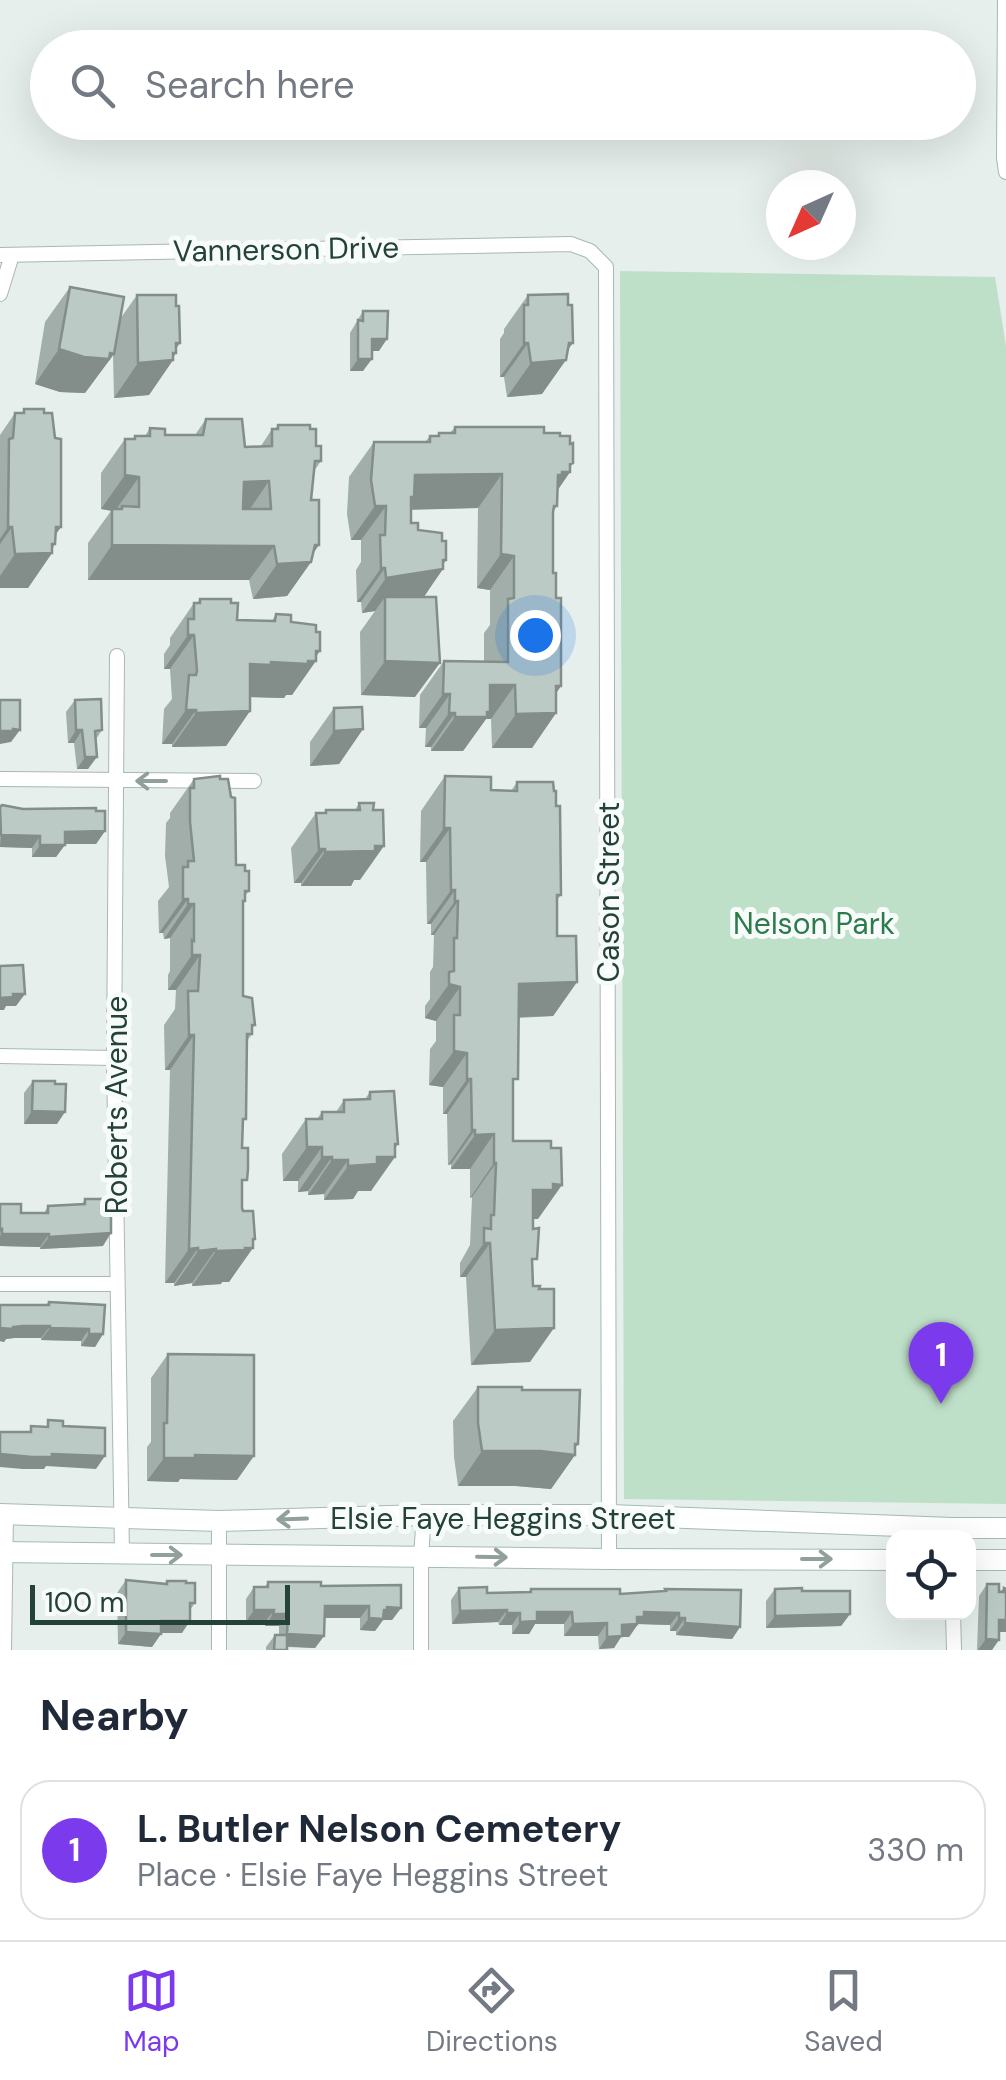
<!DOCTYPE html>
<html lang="en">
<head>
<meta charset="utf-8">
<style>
	body { margin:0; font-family:"DM Sans",sans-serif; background:#f2f2f3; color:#1f2937 }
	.controls { position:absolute; right:30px; bottom:30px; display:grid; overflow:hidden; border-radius:20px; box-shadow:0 10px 40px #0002 }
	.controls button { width:90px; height:90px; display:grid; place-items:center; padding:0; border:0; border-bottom:2px solid #e0e1e3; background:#fff; color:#1f2937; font:50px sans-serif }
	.compass { position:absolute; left:766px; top:170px; width:90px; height:90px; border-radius:50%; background:#fff; box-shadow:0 10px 40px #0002; rotate:225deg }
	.scale { position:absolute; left:30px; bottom:25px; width:260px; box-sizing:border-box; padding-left:10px; border:5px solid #24423a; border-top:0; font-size:28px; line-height:35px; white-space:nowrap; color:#24423a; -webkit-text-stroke:8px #f7fbf9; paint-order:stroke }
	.you { position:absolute; left:535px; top:635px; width:35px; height:35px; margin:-25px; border:8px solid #fff; border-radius:50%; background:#1a73e8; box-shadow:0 0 0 15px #1a73e833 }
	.badge { display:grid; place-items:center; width:65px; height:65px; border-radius:50%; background:#7c3aed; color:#fff; font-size:32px; font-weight:700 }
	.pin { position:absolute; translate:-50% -82px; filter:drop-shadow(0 2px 5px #0008) }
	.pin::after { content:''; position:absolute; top:52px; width:35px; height:30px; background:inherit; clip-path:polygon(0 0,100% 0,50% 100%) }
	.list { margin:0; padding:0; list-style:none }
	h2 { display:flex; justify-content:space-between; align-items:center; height:130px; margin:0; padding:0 40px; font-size:42px }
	h2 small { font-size:32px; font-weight:400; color:#747a83 }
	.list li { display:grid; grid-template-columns:65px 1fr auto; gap:30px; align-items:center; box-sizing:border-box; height:140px; margin:0 20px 20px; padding:0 20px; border:2px solid #e0e1e3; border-radius:30px }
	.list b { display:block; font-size:38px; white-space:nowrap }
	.list p { margin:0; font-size:32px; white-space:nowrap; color:#747a83 }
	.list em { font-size:32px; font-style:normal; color:#747a83 }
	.icon { flex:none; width:55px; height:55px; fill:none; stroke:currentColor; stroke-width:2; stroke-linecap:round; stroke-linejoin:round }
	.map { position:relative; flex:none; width:1006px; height:1650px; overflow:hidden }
	.search { position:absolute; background:#fff; box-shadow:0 10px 40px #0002; left:30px; right:30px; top:30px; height:110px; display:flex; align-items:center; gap:25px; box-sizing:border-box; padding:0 35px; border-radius:55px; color:#747a83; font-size:38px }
	.sheet { height:290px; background:#fff }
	nav { display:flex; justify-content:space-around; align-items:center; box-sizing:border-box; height:140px; border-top:2px solid #e0e1e3; background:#fff; font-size:28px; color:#747a83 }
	nav a { display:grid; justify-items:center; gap:5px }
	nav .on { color:#7c3aed }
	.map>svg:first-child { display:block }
	.green { fill:#bfe0c8 }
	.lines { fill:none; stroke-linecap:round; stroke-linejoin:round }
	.street-casing { stroke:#a8b8b2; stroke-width:16 }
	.secondary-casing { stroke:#a4bbb3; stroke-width:22 }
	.street { stroke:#fff; stroke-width:14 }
	.secondary { stroke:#fff; stroke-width:20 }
	.wall { fill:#a1aea9 }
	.shaded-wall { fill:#838d89 }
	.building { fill:#bbcac4; stroke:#838d89; stroke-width:2.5; fill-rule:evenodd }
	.oneway { stroke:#92a09c }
	.labels { text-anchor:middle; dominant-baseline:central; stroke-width:10; stroke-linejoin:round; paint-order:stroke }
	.street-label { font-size:30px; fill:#24423a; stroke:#f7fbf9 }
	.park-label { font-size:30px; fill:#2d7a4b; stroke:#f7fbf9 }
</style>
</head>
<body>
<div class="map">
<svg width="1006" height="1650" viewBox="0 0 1006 1650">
	<rect width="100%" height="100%" fill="#e6efeb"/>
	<polygon class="green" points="620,271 995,277 1006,346 1006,1504 624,1499"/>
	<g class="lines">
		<defs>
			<g id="street">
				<polyline points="1005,0 1004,158 1006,172"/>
				<polyline points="0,255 571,244 590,251 606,267 609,1559"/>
				<polyline points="0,294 12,255"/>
				<polyline points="117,656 114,1058 122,1554"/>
				<polyline points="0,779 254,781"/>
				<polyline points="0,1056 114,1058"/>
				<polyline points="0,1284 116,1284"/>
				<polyline points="953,1612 954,1650"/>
				<polyline points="4,1650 6,1514"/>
				<polyline points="219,1650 219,1521"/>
				<polyline points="421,1650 421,1556 424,1515"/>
			</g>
			<g id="secondary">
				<polyline points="0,1514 219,1521 424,1515 609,1515 952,1528 1006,1528"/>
				<polyline points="0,1552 609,1559 894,1560"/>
				<polyline points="968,1560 1006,1560"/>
			</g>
		</defs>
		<use href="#street" class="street-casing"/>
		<use href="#secondary" class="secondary-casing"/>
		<use href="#street" class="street"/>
		<use href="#secondary" class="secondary"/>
	</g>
	<g class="wall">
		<polygon points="70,287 120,319 137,295 173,357 173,360 149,395 114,398 113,355 85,393 60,392 35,384 45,322"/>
		<polygon points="528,295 568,349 542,394 507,397 504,377 500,377 500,339 504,333 504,329"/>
		<polygon points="363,311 379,351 372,351 363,371 350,371 350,333"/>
		<polygon points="24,409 61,527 56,534 52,553 28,588 0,588 0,435 15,413 22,413"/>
		<polygon points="206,419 245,447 261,446 272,429 275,429 278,425 316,446 321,461 314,471 311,500 319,545 313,553 311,562 287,596 253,599 249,580 88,580 88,543 111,511 101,509 101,473 125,439 133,439 135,436 145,436 150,428 165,435 195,435"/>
		<polygon points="455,427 544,433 560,436 570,467 570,472 557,491 557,506 553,512 553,573 561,686 556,693 556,713 532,748 492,748 491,719 486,719 463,751 431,751 431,747 425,747 426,728 419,728 420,695 444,661 484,661 484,633 490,625 490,590 477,588 478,508 411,509 411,523 418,530 442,541 446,560 424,597 415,697 361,695 360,632 375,611 362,613 361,602 357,602 356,570 361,562 361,540 351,540 347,514 349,477 374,442 425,442 430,436 437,436 439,433 450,433"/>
		<polygon points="200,599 231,603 237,620 272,621 276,614 291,622 316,657 292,695 286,695 284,698 250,697 250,711 226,746 172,747 172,744 162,744 164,709 172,699 170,669 164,669 164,654 170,645 170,638 194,603 197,603"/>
		<polygon points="75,700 102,730 96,739 88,769 77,769 74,743 68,743 66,712"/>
		<polygon points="334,708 363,729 339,764 310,766 310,742"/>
		<polygon points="445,776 491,790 511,791 517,782 561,895 557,900 557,936 577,982 553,1016 518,1018 513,1086 513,1141 538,1219 533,1219 530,1362 471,1365 466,1277 460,1277 460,1263 470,1245 472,1197 470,1198 470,1169 451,1169 451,1164 448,1165 447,1114 443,1114 443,1087 429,1085 430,1049 436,1041 436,1021 425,1018 425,1006 430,999 430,972 433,967 434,935 431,935 431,924 427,924 426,862 420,862 421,811"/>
		<polygon points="194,779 249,891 245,896 243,904 243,996 255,1025 252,1029 252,1034 247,1041 243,1123 242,1208 255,1239 229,1282 222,1282 221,1284 192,1286 192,1283 174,1286 174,1283 165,1283 170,1070 165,1070 164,1025 175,1009 176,990 168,990 168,975 170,971 170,938 164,939 163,933 159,933 158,901 169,887 165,856 166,823 170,818 170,813"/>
		<polygon points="359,803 360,880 354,880 351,886 301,886 301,883 294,883 291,848 316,813 324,813 326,810 355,810"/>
		<polygon points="2,805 23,809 96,811 105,831 96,844 65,844 56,857 32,857 32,848 0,847 0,807"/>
		<polygon points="33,1081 57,1124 24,1124 24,1093"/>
		<polygon points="370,1092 395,1148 371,1191 358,1191 353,1199 324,1200 324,1194 308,1195 308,1191 298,1192 298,1181 283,1181 282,1154 306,1119 317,1119 322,1112 336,1112 344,1100 365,1099"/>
		<polygon points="85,1199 103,1246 40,1249 40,1247 0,1246 0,1204 21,1213 44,1213 48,1206 82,1204"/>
		<polygon points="49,1302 103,1334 95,1347 81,1346 81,1341 41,1340 41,1338 14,1338 6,1339 4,1342 0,1341"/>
		<polygon points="168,1354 237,1480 180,1479 178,1482 147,1481 147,1447 151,1442 151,1378"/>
		<polygon points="478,1387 575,1449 575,1455 551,1489 516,1486 458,1486 454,1457 453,1421"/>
		<polygon points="126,1580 165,1584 167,1581 195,1603 190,1610 182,1633 161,1633 152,1647 118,1644 117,1593"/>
		<polygon points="268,1582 321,1586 401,1608 392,1620 383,1620 375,1631 360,1630 360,1618 324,1618 324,1636 315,1648 287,1647 287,1650 266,1650 266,1647 275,1635 279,1635 279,1626 265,1626 265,1622 246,1622 246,1599 254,1587 265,1587"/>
		<polygon points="987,1584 999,1592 1004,1588 1006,1589 1006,1632 999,1632 992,1650 977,1650 979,1596"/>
		<polygon points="459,1588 487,1593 528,1592 531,1589 620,1594 664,1591 665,1589 740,1627 732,1639 676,1635 676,1631 670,1631 670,1625 638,1624 629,1637 621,1637 614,1648 599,1649 598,1636 564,1636 564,1624 535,1624 529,1634 512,1634 512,1625 499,1625 498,1622 452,1624 451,1600"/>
		<polygon points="775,1589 850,1614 841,1626 766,1628 766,1601"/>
	</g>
	<g class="shaded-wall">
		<polygon points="372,339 387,339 379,351 363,351"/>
		<polygon points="176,343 180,343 167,361 173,353 176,353 171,361 173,360 149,395 114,398 138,363"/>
		<polygon points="524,343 528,343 504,377 500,377"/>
		<polygon points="569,343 573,343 560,360 566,360 542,394 507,397 531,363"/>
		<polygon points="59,349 110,353 114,354 85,393 60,392 35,384"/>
		<polygon points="358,359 372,359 363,371 350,371"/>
		<polygon points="573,463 567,472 570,472 546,507 558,475 570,464"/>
		<polygon points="502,474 478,508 406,510 415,475"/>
		<polygon points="125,475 139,477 115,511 101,509"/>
		<polygon points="269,481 245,516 220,516 244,482"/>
		<polygon points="375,506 386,506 361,540 351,540"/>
		<polygon points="8,527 12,527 0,544 0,539"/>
		<polygon points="56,527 61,527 42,553 52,544 55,544 49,553 52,553 28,588 0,588 0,576 15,554"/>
		<polygon points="112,545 274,546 249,580 88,580"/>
		<polygon points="315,545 319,545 307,562 311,562 287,596 253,599 277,564"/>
		<polygon points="501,554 514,556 490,590 477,588"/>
		<polygon points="443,560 446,560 439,570 443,569 419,604 385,597 375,611 362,613 386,578"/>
		<polygon points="381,568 385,568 361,602 357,602"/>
		<polygon points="188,635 194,635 170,669 164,669"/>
		<polygon points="316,651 320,651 313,661 316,661 292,695 286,695 284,698 248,697 250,664 271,662"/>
		<polygon points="385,661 440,663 415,697 361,695"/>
		<polygon points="490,685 515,685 491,719 486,719 463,751 431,751 455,717"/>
		<polygon points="556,686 561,686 542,714 556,713 532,748 492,748 516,714"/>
		<polygon points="443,694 450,694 426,728 419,728"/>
		<polygon points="186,710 196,710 172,744 162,744"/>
		<polygon points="250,711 226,746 172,747 196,713"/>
		<polygon points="449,713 455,713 431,747 425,747"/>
		<polygon points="13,729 20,730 11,742 0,744 0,731"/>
		<polygon points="363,729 339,764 310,766 334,731"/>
		<polygon points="76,730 82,730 74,743 68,743"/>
		<polygon points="85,757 97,757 88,769 77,769"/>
		<polygon points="444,828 450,828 426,862 420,862"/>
		<polygon points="105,831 96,844 56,844 65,832"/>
		<polygon points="1,835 40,836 32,848 0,847"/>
		<polygon points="40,845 65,845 56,857 32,857"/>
		<polygon points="375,846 384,846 360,880 354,880 351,886 301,886 325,852"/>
		<polygon points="319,849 325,849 301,883 294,883"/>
		<polygon points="451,890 455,890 431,924 427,924"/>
		<polygon points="183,899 188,899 163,933 159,933"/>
		<polygon points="455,901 458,901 434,935 431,935"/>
		<polygon points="188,904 194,904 170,938 164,939"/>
		<polygon points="192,955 200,955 176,990 168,990"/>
		<polygon points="577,982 553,1016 494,1018 519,984"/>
		<polygon points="449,984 460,987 436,1021 425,1018"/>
		<polygon points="13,994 25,994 16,1006 6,1006 4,1010 0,1010 0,998"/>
		<polygon points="189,1035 194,1035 170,1070 165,1070"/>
		<polygon points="454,1051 467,1053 443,1087 429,1085"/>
		<polygon points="467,1079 471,1079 447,1114 443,1114"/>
		<polygon points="32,1111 65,1112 57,1124 24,1124"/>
		<polygon points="472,1130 475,1130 451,1164 448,1165"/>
		<polygon points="494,1134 470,1169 451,1169 475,1135"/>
		<polygon points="395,1144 398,1144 389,1157 395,1157 371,1191 358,1191 353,1199 324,1200 348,1166 377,1157"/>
		<polygon points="307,1147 322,1147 298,1181 283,1181"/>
		<polygon points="322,1157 332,1157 308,1191 298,1192"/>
		<polygon points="332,1160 348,1160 324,1194 308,1195"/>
		<polygon points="494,1163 496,1163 472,1197 470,1198"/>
		<polygon points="553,1184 562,1185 538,1219 532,1219 533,1190"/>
		<polygon points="111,1233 103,1246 40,1249 49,1237"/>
		<polygon points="2,1234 49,1234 40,1247 0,1246 0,1236"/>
		<polygon points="253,1239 255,1239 249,1248 253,1248 229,1282 222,1282 221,1284 192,1286 216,1251"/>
		<polygon points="484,1243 490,1243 466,1277 460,1277"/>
		<polygon points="198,1248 174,1283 165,1283 189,1249"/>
		<polygon points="216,1249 192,1283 174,1286 198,1251"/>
		<polygon points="22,1326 50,1326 41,1338 14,1338 6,1339 4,1342 0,1341 0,1328"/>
		<polygon points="50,1328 89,1329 81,1341 41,1340"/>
		<polygon points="554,1328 530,1362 471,1365 495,1330"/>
		<polygon points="89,1334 103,1334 95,1347 81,1346"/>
		<polygon points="578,1444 571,1454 575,1455 551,1489 516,1486 458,1486 482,1451"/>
		<polygon points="0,1454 52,1454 105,1456 96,1469 46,1466 44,1469 23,1469 0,1467"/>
		<polygon points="195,1455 254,1456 237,1480 180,1479 178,1482 147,1481 164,1458"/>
		<polygon points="325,1606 369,1606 360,1618 316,1618"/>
		<polygon points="387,1607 401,1608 392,1620 383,1620 375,1631 360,1630 369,1618"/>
		<polygon points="254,1610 274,1610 265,1622 246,1622"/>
		<polygon points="507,1610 498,1622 452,1624 460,1611"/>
		<polygon points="537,1612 572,1612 564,1624 535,1624 529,1634 512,1634 520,1622"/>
		<polygon points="644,1612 679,1613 670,1625 638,1624 629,1637 621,1637 614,1648 599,1649 607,1637 622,1625"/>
		<polygon points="507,1613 520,1613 512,1625 499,1625"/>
		<polygon points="273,1614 288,1614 279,1626 265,1626"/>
		<polygon points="850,1614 841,1626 766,1628 775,1616"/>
		<polygon points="679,1618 685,1618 676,1631 670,1631"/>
		<polygon points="999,1620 1006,1620 1006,1632 991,1632"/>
		<polygon points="161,1621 190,1621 182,1633 152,1633"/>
		<polygon points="607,1623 598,1636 564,1636 573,1624"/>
		<polygon points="685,1623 740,1627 732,1639 676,1635"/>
		<polygon points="126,1632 161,1634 152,1647 118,1644"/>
		<polygon points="287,1634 324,1636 315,1648 279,1646"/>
		<polygon points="986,1639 999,1640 992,1650 978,1650"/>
	</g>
	<g class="building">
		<polygon points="70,287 124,297 114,354 110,353 109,359 84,357 59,349"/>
		<polygon points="568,294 568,305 572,305 573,343 569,343 566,360 531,363 528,343 524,343 524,305 528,305 528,295"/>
		<polygon points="137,295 176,295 176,306 179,306 180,343 176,343 176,353 173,353 173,360 138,363"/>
		<polygon points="363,311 388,311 387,339 372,339 372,359 358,359 358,320 363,321"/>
		<polygon points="24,409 44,409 44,413 52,413 55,438 61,439 61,527 56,527 55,544 52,544 52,553 15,554 12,527 8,527 9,439 13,438 15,413 24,413"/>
		<path d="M206,419H242L245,447L272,446V429H278V425H310V429H316V446H321V461H315L311,500H319V545H315L311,562L277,564L274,546L112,545V509H122V506L139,507V477L125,475V439H135V436H150V428L165,429V435H203ZM269,481L271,509H243L244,482Z"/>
		<polygon points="455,427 544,427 544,433 560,433 560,436 570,436 570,444 573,443 573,463 570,464 570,472 562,472 562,475 558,475 557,506 554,506 553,512 553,573 556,573 556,598 561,598 561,686 556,686 556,713 516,714 515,685 490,685 490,712 487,712 487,717 455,717 455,713 449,713 450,694 443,694 444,661 508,662 508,599 514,598 514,556 501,554 502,474 415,475 414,497 411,497 411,523 418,523 418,530 442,533 442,541 446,541 446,560 443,560 443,569 386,578 385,568 381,568 380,535 385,535 386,506 375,506 371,480 374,442 430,442 430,436 439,436 439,433 455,433"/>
		<polygon points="385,597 436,597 440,663 385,661"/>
		<polygon points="200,599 231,599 231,603 238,603 237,620 275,621 276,614 291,615 291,622 316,625 316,632 320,632 320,651 316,651 316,661 308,661 308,664 271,662 271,665 250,664 250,711 196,713 196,710 186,710 189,675 196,675 197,671 194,635 188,635 188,619 194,619 194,603 200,603"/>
		<polygon points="101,699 102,730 95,731 97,757 85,757 82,730 76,730 75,700"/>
		<polygon points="0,700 20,700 20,730 13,729 13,731 0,731"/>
		<polygon points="362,707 363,729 334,731 334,708"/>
		<polygon points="220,776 220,779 228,779 231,797 235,798 236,865 245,865 245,871 249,871 249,891 245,891 245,901 243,901 243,996 252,998 255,1025 252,1025 252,1034 247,1034 246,1119 243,1119 242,1148 248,1148 248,1169 247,1180 242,1180 242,1208 243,1211 253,1211 255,1239 253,1239 253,1248 245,1248 245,1250 216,1251 216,1249 198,1251 198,1248 189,1249 194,1035 189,1035 188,991 198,991 200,955 192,955 192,940 194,941 194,904 188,904 188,899 183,899 183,867 188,867 188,861 194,861 190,822 190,788 194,788 194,779"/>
		<polygon points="445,776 491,777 491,790 517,791 517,782 553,782 554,791 556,791 556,806 560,806 561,895 557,895 557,936 576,936 577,982 519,984 518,1079 513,1079 513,1141 551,1141 551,1148 561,1148 562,1185 553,1184 553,1190 533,1190 533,1229 539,1228 537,1259 532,1259 533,1286 540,1286 539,1289 554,1289 554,1328 495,1330 490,1243 484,1243 484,1228 491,1229 491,1215 494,1215 496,1163 494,1163 494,1134 475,1135 475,1130 472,1130 471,1079 467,1079 467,1053 454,1051 454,1015 460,1015 460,987 449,984 449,972 454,971 454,938 457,938 458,901 455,901 455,890 451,890 450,828 444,828"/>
		<polygon points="359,803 374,803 373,810 383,810 384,846 375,846 375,851 325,852 325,849 319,849 316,813 326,813 326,810 360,810"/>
		<polygon points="2,805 23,809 96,808 96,811 105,811 105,831 65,832 65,845 40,845 40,836 1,835 0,807"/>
		<polygon points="23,965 25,994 13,994 13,997 0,998 0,966"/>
		<polygon points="33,1081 55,1081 55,1084 66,1084 65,1112 32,1111"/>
		<polygon points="394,1091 398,1144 395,1144 395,1157 377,1157 377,1164 348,1166 348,1160 332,1160 332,1157 322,1157 322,1147 307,1147 306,1119 322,1119 322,1112 344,1112 344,1100 370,1099 370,1092"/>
		<polygon points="85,1199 111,1199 111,1233 49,1237 49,1234 2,1234 2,1229 0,1230 0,1204 21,1204 21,1213 48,1213 48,1206 85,1204"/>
		<polygon points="49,1302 105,1305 103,1334 89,1334 89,1329 50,1328 50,1326 22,1326 13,1327 13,1329 0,1328 0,1305 49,1305"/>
		<polygon points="168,1354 254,1355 254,1456 195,1455 195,1458 164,1458 164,1423 167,1423"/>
		<polygon points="478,1387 522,1387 522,1390 580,1390 578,1444 575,1444 575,1455 540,1451 482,1451 478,1423"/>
		<polygon points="48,1420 63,1421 63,1426 105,1428 105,1456 52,1454 52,1457 32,1457 0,1454 0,1432 31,1432 31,1426 48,1427"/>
		<polygon points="126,1580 167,1584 167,1581 186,1581 186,1583 195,1583 195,1603 190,1603 190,1621 161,1621 161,1634 126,1632"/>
		<polygon points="268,1582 321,1582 321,1586 401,1585 401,1608 387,1607 387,1610 384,1610 383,1619 369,1618 369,1606 325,1606 324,1636 287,1634 288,1614 273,1614 274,1610 254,1610 254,1587 268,1587"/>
		<polygon points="987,1584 999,1584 999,1592 1004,1592 1004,1588 1006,1589 1006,1620 999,1620 999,1640 986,1639"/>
		<polygon points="487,1587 487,1593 531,1592 531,1589 620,1589 620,1594 666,1591 665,1589 741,1590 740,1627 685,1623 685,1618 679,1618 679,1613 644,1612 644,1617 637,1617 637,1624 622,1625 622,1636 607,1637 607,1623 573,1624 572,1612 537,1612 537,1621 520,1622 520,1613 507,1613 507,1610 460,1611 459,1588"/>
		<polygon points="802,1588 802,1591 850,1591 850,1614 775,1616 775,1589"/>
		<polygon points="275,1635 287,1635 287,1650 274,1650"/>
	</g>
	<defs><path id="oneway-shaft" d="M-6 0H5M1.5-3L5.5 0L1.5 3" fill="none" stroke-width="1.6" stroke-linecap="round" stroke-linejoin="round" transform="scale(2.5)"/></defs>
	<g class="oneway">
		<use href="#oneway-shaft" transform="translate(151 781) rotate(180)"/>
		<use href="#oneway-shaft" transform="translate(292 1519) rotate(178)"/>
		<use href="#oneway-shaft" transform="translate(167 1555)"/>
		<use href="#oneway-shaft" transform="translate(492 1557) rotate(1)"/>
		<use href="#oneway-shaft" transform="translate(817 1559)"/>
	</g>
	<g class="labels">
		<g class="street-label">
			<text transform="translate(286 249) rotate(-1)">Vannerson Drive</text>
			<text transform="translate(608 892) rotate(-90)">Cason Street</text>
			<text transform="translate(116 1105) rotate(-90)">Roberts Avenue</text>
			<text x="503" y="1518">Elsie Faye Heggins Street</text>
		</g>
		<g class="park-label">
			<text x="814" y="923">Nelson Park</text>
		</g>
	</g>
</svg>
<div class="controls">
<button><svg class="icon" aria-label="locate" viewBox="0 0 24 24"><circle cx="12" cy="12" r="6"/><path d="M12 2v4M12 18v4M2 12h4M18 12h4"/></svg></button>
</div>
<svg class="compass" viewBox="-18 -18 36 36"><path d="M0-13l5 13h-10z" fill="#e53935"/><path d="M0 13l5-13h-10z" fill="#747a83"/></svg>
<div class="scale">100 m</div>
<div class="you"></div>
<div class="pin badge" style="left:941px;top:1404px">1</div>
<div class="search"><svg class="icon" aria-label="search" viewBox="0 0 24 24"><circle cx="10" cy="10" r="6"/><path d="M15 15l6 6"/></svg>Search here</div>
</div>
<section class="sheet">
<h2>Nearby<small></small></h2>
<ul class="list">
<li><span class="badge">1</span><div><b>L. Butler Nelson Cemetery</b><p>Place · Elsie Faye Heggins Street</p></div><em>330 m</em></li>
</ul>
</section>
<nav>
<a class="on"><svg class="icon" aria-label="map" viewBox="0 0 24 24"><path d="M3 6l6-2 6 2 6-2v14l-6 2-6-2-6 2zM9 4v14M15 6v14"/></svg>Map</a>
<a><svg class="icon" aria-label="directions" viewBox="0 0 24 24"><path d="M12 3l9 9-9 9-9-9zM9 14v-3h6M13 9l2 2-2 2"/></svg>Directions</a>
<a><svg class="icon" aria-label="saved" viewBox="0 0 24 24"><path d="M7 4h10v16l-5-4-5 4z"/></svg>Saved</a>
</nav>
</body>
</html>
